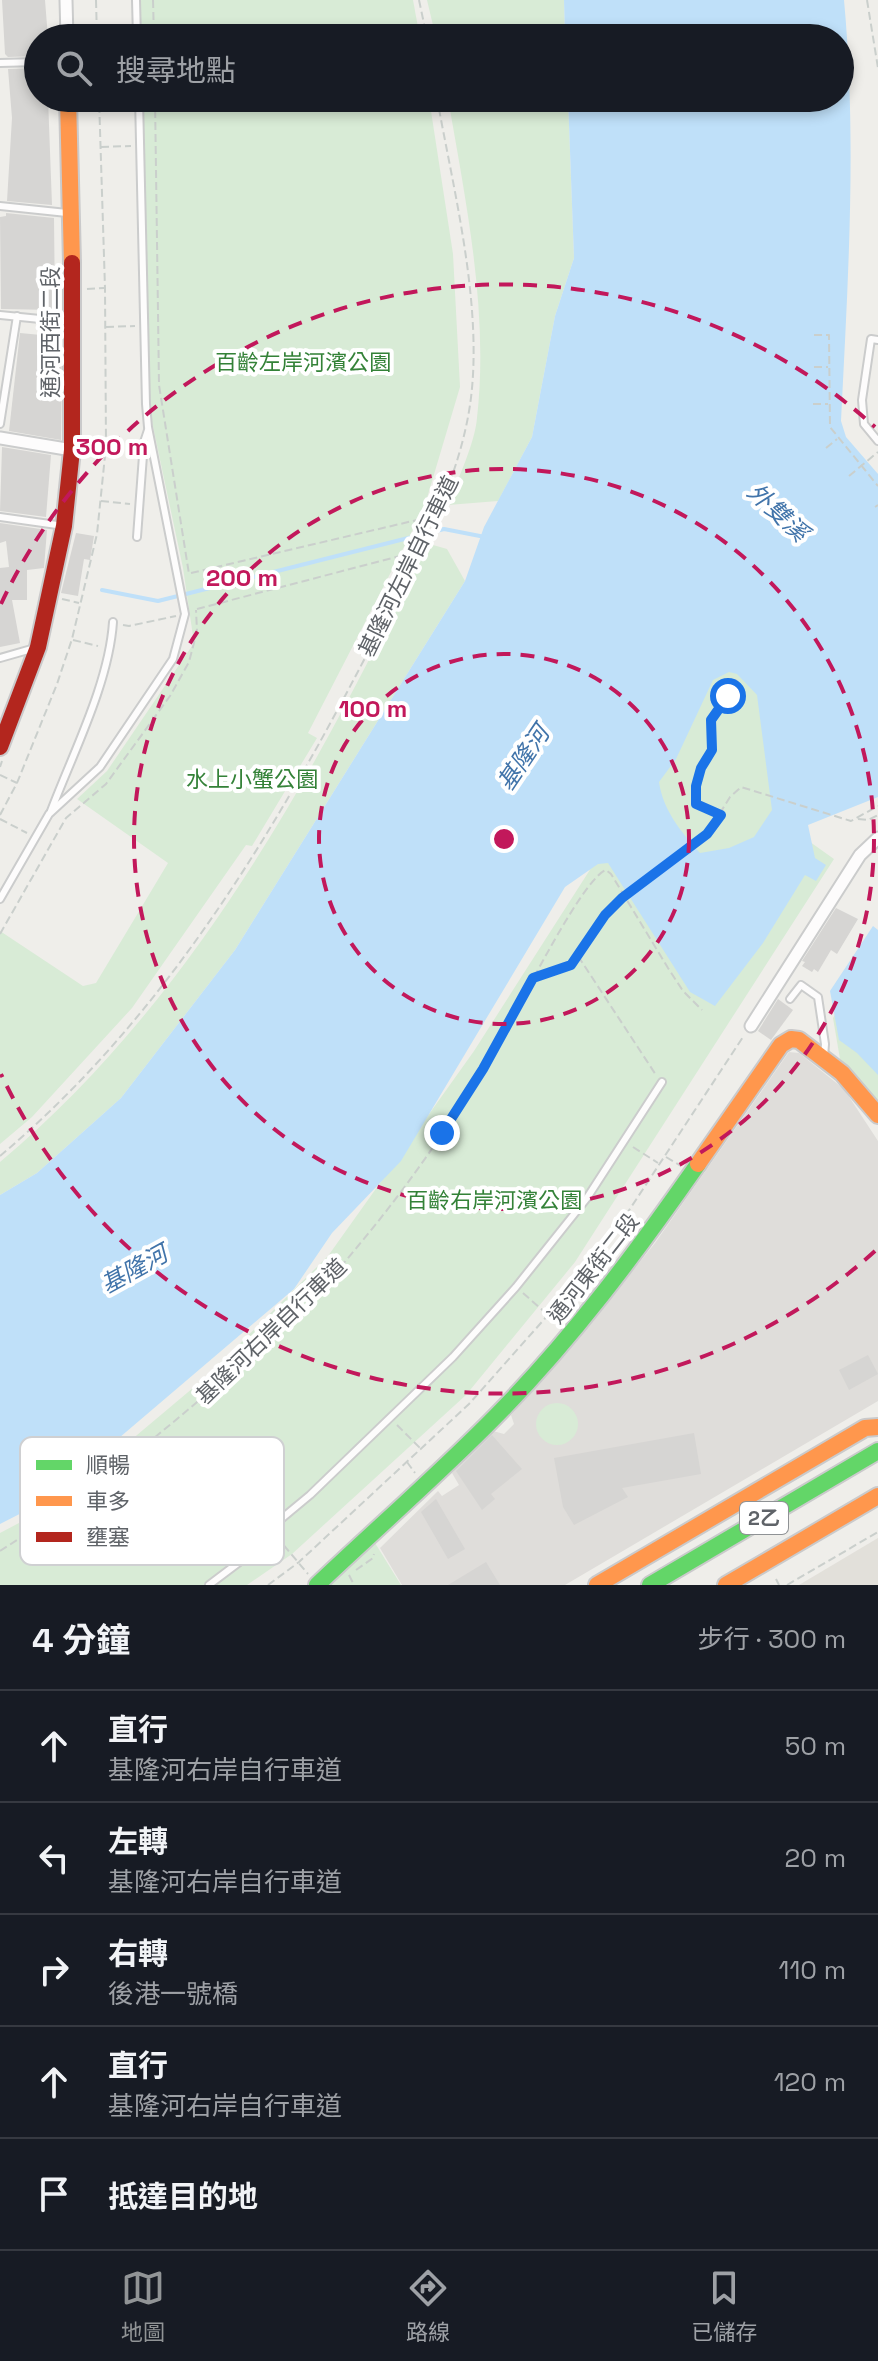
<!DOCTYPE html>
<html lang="zh-TW">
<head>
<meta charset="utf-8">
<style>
	body { margin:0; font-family:"Space Grotesk","Noto Sans TC",sans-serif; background:#242831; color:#f1f3f6 }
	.stop { position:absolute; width:24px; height:24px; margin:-18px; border:6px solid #1a73e8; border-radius:50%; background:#fff }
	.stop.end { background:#1a73e8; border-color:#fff; box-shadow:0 2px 8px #0008 }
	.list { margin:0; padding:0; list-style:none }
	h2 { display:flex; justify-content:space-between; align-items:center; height:104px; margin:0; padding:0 32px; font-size:34px }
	h2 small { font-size:26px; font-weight:400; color:#9ea1a6 }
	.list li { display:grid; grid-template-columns:52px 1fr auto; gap:24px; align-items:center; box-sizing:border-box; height:112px; padding:0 32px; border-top:2px solid #363941 }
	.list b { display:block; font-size:30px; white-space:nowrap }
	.list p { margin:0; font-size:26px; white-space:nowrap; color:#9ea1a6 }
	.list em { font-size:26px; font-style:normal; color:#9ea1a6 }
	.icon { flex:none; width:44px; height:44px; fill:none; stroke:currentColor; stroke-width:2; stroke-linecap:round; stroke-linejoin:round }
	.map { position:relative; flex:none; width:878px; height:1585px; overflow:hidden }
	.search { position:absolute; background:#171b24; box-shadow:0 4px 12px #0003; left:24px; right:24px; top:24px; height:88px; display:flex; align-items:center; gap:20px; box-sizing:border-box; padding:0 28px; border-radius:44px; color:#9ea1a6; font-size:30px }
	.sheet { height:664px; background:#171b24 }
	nav { display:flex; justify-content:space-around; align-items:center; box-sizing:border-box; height:112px; border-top:2px solid #363941; background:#171b24; font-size:22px; color:#9ea1a6 }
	nav a { display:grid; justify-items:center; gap:4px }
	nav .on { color:#919496 }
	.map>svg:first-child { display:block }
	.industrial { fill:#dfddda }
	.education { fill:#e2e0da }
	.green { fill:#d8ebd6 }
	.water { fill:#bfe0f9; fill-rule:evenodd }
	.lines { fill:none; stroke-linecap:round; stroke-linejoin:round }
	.stream { stroke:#bfe0f9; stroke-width:4 }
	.building { fill:#d6d5d3 }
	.lane-casing { stroke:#cbcccc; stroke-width:10 }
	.street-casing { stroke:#cbcccc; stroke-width:15 }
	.fast-casing { stroke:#cacacb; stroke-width:20 }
	.slow-casing { stroke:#cacacb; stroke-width:20 }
	.jam-casing { stroke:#cacacb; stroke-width:20 }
	.path { stroke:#cacfcc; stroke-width:2; stroke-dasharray:8 4; stroke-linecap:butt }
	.lane { stroke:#fdfcfc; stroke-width:6 }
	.street { stroke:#fdfcfc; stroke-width:11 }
	.fast { stroke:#63d668; stroke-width:16 }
	.slow { stroke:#ff974d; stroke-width:16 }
	.jam { stroke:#b3261e; stroke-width:16 }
	.path-bridge { stroke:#cacfcc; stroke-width:2; stroke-dasharray:8 4; stroke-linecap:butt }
	.route { stroke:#1a73e8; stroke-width:10 }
	.ring { fill:none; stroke:#c2185b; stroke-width:4; stroke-dasharray:14 10 }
	.labels { text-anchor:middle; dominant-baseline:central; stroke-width:8; stroke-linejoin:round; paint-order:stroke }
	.shield { fill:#fff; stroke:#8f9295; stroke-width:2 }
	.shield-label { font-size:20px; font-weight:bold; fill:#5f6368 }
	.street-label { font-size:22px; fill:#5f6368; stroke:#fff }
	.park-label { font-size:22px; fill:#348238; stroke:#fff }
	.water-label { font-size:24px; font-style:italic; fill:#4174aa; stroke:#fff }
	.key { fill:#fff; stroke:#cfd0d2; stroke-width:2 }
	.key-label { font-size:22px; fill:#5f6368 }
	.centre { fill:#c2185b; stroke:#fff; stroke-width:4 }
	.ring-label { font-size:24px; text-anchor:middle; font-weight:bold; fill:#c2185b; stroke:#fff; stroke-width:8; stroke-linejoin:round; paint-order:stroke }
</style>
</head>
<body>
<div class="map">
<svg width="878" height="1585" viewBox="0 0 878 1585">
	<rect width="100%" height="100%" fill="#efeeea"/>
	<polygon class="industrial" points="789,1052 799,1053 844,1089 878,1141 878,1401 565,1585 402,1585 380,1548 438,1491 442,1496 459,1485 452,1473 493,1431 504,1434 514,1424 511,1415 574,1344 655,1243"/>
	<polygon class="education" points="878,1538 878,1585 799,1585"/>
	<g class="green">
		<polygon points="137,0 413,0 420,38 138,38"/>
		<polygon points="427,0 564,0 565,38 436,38"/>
		<polygon points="139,98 429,98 453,254 460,387 424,508 308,733 317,738 252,846 246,845 132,1008 32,1117 0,1144 0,931 83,986 96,983 168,863 77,799 107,771 194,643 183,568 148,403"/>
		<path d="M448,98H568L574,258L555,316L532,437L498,501L448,505C457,481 475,443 477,418C489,312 466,203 448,98Z"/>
		<path d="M433,545L447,549L465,581L235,950L121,1098L37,1173L0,1195V1162C192,1001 314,775 423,552Z"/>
		<polygon points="721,665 745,677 765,697 796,832 834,859 575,1262 466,1395 292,1554 247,1585 0,1585 0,1533 55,1504 206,1377 328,1256 474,1051"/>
		<polygon points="878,946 878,1101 840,1059 833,1018"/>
		<circle cx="557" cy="1424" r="21"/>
		<polygon points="375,1543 401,1585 329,1585"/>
	</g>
	<g class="water">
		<path d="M564,0H844C857,141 848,280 841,421L846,437L878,474V797L808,825L815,858L826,865L816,881L805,875L763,943L715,1006L690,992L608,863L598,864L565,887L401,1161L332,1233L294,1289L45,1501L0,1524V1195L37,1173L121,1098L235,950L465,581L484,527L532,437L555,316L574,258L568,98H840V38H565ZM729,672L737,674L757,695L772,810L754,837L729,848L700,853C681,832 663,810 659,782L676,759L713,680Z"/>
		<polygon points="873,926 878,930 878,1075 857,1053 839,1040 830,991"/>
	</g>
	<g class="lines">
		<polyline class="stream" points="102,590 158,601 444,529 485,537"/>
	</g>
	<g class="building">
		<polygon points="2,0 45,0 48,38 38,38 38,56 8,57 5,54"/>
		<polygon points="38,68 38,98 48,98 52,205 7,201 12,118 8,69"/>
		<polygon points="6,213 54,218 55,310 1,309 0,217 6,216"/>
		<polygon points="20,333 62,337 61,440 9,431"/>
		<polygon points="2,447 51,455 46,517 0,511"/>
		<polygon points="0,523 47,530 44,568 27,570 27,600 12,600 20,643 0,647 0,568 9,567 6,541 0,543"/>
		<polygon points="76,533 94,536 90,560 84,559 78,596 61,593"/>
		<polygon points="836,908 858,919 837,954 831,950 818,972 814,969 812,972 802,966 805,962 802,961"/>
		<polygon points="778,999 793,1010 771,1040 758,1031"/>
		<polygon points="868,1355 878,1374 849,1390 839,1370"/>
		<polygon points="694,1433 701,1474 622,1488 628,1497 574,1525 563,1507 554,1458"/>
		<polygon points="492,1435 522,1469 491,1494 495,1499 482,1510 456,1471"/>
		<polygon points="436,1499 465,1549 448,1559 421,1512"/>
		<polygon points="486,1562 500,1585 448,1585"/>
	</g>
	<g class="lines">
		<defs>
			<g id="lane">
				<polyline points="136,0 137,38"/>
				<polyline points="0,63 38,62"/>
				<polyline points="0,206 67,213"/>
				<polyline points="0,315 70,322"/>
				<polyline points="878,340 871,339 862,400 864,424 878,441"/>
				<polyline points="0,424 17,316"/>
				<polyline points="0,517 64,526"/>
				<polyline points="137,537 144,442 148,430"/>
				<polyline points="0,658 35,648"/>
				<path d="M51,811C73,753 109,683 113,622"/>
				<polyline points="0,899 49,814 100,767 173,659 185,614 148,427 146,404 139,98"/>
				<polyline points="790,999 801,985 818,997 825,1044 824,1057"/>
				<polyline points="209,1585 254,1551 263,1534 310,1495 453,1357 516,1287 587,1198 662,1082"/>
			</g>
			<g id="street">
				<polyline points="66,0 67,38"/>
				<polyline points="0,438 72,450"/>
				<polyline points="751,1026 860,855 878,838"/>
			</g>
			<g id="fast">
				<path d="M317,1585C376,1529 438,1475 495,1417C571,1340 636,1253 698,1164"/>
				<polyline points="650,1585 878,1451"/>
			</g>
			<g id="slow">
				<polyline points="68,98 72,263"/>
				<polyline points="698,1164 781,1045 791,1039 799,1040 842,1073 878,1115"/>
				<polyline points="597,1585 865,1428 878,1427"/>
				<polyline points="726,1585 878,1496"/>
			</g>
			<polyline id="jam" points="0,747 38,647 64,526 72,450 72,263"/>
		</defs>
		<use href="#lane" class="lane-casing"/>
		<use href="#street" class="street-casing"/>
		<use href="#fast" class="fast-casing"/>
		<use href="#slow" class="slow-casing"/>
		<use href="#jam" class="jam-casing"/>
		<g class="path">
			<polyline points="96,0 97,38"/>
			<polyline points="153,0 154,38"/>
			<polyline points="419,0 427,38"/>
			<polyline points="867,0 878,68"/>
			<polyline points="155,98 159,385 189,574"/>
			<polyline points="101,147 131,146"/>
			<polyline points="87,289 104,288"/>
			<polyline points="106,327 135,326"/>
			<polyline points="814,335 829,335 830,427 878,486"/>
			<polyline points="814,367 828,367"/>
			<polyline points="813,404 828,404"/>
			<polyline points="826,448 837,439"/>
			<polyline points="849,476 878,452"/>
			<polyline points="101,501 130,504"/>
			<polyline points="875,507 878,505"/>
			<polyline points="191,573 434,516"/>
			<polyline points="62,599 79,603"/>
			<polyline points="197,609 419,551"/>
			<polyline points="123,625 129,626 176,616"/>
			<polyline points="73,640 98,646"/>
			<polyline points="0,767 2,761"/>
			<polyline points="0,775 17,783"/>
			<polyline points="0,815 17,783 57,684 72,639 97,534 106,446 105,288 99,98"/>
			<polyline points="720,815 696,804 696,786 701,768 712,750 711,720 728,696 724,690 726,682 736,680 743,689"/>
			<polyline points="0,819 27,833"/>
			<polyline points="858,819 868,820 878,815"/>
			<polyline points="707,834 730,797 741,787 851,821 878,806"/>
			<polyline points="0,934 66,818 106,784 170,696 189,662 197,631 196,610"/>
			<polyline points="578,956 656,1075"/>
			<path d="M534,977C545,957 588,876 606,870L611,874L668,968L683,991L702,1010"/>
			<polyline points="633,1147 658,1163"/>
			<path d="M0,1156C168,1015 281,822 380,629C417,557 458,485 470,405C484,309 454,193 437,98"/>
			<polyline points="666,1157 681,1166"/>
			<polyline points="523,1293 548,1315"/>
			<polyline points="557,1303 567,1312"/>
			<polyline points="397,1425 421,1449"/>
			<polyline points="407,1462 415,1473"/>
			<polyline points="276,1536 308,1574"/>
			<path d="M0,1551C77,1502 147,1445 216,1386C266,1342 316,1298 358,1246C404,1191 447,1130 484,1068C501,1039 516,1008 533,978L571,965L605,915L622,898"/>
			<polyline points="356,1570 373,1558 374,1554"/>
			<polyline points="349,1575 354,1585"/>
			<polyline points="776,1579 779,1585"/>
			<polyline points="268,1585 299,1562 469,1404 548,1315 622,1221 743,1037"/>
			<polyline points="787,1585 878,1532"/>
		</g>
		<use href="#lane" class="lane"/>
		<use href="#street" class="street"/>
		<use href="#fast" class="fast"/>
		<use href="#slow" class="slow"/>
		<use href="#jam" class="jam"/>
		<polyline class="path-bridge" points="622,898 707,834"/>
	</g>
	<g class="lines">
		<polyline class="route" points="442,1133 483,1069 533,978 571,965 605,915 622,898 707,834 721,815 696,804 696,786 701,768 712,750 711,720 728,696"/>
	</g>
	<g class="ring">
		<circle cx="504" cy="839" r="185"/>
		<circle cx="504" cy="839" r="370"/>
		<path d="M875 1251A555 555 0 0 1 1 1074M1 604A555 555 0 0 1 875 427"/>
	</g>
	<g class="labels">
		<rect class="shield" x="740" y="1502" width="48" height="32" rx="6"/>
		<g class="shield-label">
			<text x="764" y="1518">2乙</text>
		</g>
		<g class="street-label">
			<text transform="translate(50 332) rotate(-90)">通河西街二段</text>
			<text transform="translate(408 566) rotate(-64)">基隆河左岸自行車道</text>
			<text transform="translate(593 1268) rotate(-52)">通河東街二段</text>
			<text transform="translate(271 1331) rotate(-44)">基隆河右岸自行車道</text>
		</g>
		<g class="park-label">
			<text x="303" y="362">百齡左岸河濱公園</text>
			<text x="252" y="779">水上小蟹公園</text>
			<text x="494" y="1200">百齡右岸河濱公園</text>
		</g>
		<g class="water-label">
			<text transform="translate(778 512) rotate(43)">外雙溪</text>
			<text transform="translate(523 758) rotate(-56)">基隆河</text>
			<text transform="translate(134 1269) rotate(-29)">基隆河</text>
		</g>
	</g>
	<rect x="20" y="1437" width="264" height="128" rx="12" class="key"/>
	<rect x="36" y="1460" width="36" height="10" fill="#63d668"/>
	<rect x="36" y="1496" width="36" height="10" fill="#ff974d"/>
	<rect x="36" y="1532" width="36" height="10" fill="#b3261e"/>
	<g class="key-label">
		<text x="86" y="1473">順暢</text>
		<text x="86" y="1509">車多</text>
		<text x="86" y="1545">壅塞</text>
	</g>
	<circle cx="504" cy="839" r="12" class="centre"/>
	<g class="ring-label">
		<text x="112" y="455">300 m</text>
		<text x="242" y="586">200 m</text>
		<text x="373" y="717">100 m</text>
	</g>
</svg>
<div class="stop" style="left:728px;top:696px"></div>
<div class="stop end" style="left:442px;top:1133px"></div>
<div class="search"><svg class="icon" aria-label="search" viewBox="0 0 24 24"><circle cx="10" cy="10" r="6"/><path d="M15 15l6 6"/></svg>搜尋地點</div>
</div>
<section class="sheet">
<h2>4 分鐘<small>步行 · 300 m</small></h2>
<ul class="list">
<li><svg class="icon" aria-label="ahead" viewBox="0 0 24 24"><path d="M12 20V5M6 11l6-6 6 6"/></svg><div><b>直行</b><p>基隆河右岸自行車道</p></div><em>50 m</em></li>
<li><svg class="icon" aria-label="left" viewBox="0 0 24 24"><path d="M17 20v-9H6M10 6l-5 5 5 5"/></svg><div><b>左轉</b><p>基隆河右岸自行車道</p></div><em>20 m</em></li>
<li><svg class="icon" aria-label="right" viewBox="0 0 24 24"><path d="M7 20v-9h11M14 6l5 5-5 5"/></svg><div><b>右轉</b><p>後港一號橋</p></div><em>110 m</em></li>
<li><svg class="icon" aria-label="ahead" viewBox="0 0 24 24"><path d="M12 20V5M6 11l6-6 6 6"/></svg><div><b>直行</b><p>基隆河右岸自行車道</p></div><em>120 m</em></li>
<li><svg class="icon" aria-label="arrive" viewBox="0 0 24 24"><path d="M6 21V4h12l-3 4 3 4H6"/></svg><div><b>抵達目的地</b></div></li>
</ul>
</section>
<nav>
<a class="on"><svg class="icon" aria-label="map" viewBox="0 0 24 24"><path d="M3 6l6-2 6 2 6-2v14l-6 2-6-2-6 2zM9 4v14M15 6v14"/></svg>地圖</a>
<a><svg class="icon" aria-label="directions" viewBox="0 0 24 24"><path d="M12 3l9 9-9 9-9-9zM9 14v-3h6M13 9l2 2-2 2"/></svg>路線</a>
<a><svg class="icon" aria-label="saved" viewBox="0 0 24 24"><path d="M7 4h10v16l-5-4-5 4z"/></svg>已儲存</a>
</nav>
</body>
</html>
